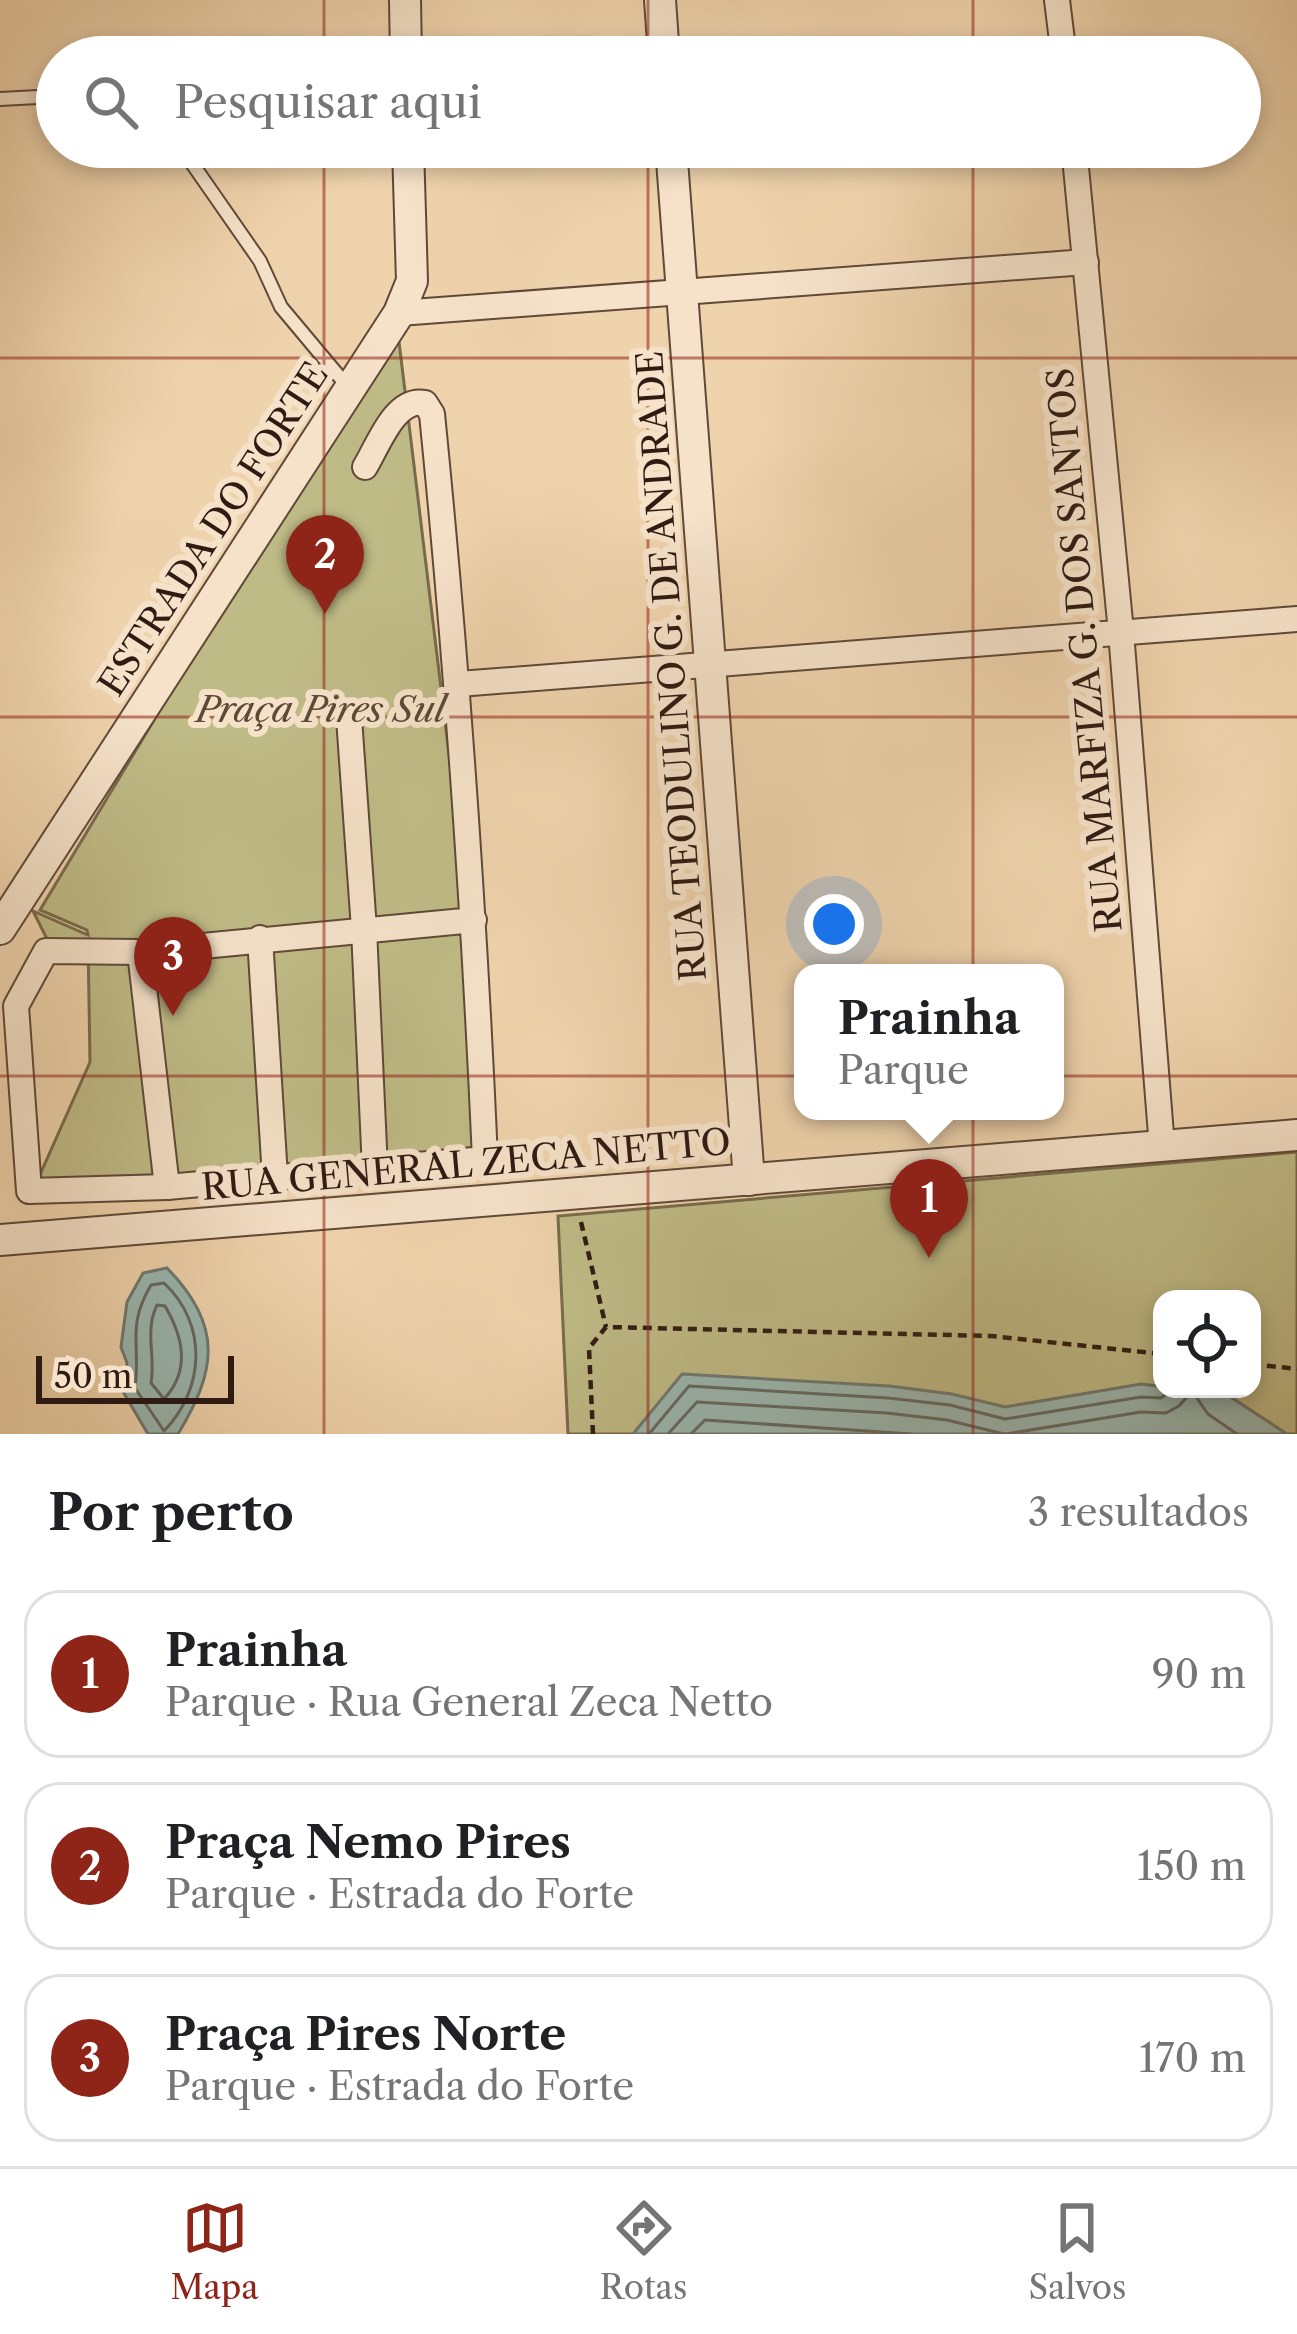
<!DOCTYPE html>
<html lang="pt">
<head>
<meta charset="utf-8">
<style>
	body { margin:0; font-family:"Libre Caslon Text",serif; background:#f2f2f2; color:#202124 }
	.controls { position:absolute; right:36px; bottom:36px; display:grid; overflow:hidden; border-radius:24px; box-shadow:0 6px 18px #0003 }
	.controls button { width:108px; height:108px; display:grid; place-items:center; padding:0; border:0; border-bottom:3px solid #e0e0e0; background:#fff; color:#202124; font:60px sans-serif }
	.scale { position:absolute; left:36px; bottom:30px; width:198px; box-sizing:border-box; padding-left:12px; border:6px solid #301b13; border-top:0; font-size:33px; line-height:42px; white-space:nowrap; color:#301b13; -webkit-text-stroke:9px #f5e2c9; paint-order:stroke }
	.you { position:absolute; left:834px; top:924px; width:42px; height:42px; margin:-30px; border:9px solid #fff; border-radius:50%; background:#1a73e8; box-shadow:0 0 0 18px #1a73e833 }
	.badge { display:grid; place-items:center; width:78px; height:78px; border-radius:50%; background:#8f2418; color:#fff; font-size:39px; font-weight:700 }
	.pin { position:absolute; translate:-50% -99px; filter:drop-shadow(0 3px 6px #0008) }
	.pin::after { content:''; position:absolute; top:63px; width:42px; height:36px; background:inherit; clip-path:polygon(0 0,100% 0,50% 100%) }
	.popup { position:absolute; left:794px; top:964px; width:270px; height:156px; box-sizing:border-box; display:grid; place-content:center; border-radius:24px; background:#fff; filter:drop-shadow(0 3px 9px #0005); font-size:39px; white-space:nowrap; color:#757577 }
	.popup b { font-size:45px; color:#202124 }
	.popup::after { content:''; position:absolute; left:50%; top:100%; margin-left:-24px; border:24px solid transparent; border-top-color:#fff }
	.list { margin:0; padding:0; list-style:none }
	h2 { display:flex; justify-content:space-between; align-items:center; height:156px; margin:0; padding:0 48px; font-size:51px }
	h2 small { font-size:39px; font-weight:400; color:#757577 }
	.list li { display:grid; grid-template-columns:78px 1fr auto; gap:36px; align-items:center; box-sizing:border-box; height:168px; margin:0 24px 24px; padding:0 24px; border:3px solid #e0e0e0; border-radius:36px }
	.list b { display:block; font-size:45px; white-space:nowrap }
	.list p { margin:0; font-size:39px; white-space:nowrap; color:#757577 }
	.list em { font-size:39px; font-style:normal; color:#757577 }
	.icon { flex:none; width:66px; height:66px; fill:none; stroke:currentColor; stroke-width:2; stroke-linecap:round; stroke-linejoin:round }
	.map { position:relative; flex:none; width:1297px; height:1434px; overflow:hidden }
	.search { position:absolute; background:#fff; box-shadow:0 6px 18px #0003; left:36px; right:36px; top:36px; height:132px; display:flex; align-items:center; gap:30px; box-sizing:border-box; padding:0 42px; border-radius:66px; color:#757577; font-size:45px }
	.sheet { height:732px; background:#fff }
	nav { display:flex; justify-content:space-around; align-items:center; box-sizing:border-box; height:168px; border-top:3px solid #e0e0e0; background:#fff; font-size:33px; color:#757577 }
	nav a { display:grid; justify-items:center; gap:6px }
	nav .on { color:#8f2418 }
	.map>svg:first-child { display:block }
	.green { fill:#bfbb86; stroke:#786b4c; stroke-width:3; fill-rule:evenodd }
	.water { fill:#9ab7b0; stroke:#707971; stroke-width:3 }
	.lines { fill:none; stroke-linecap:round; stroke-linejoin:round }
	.shore { stroke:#656962; stroke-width:3 }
	.service-casing { stroke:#604939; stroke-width:16 }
	.minor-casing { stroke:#604939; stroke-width:28 }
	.tertiary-casing { stroke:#604939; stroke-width:34 }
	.path { stroke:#301b13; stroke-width:4.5; stroke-dasharray:9 6; stroke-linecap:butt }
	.service { stroke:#f5e2c9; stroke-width:12 }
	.minor { stroke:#f5e2c9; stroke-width:24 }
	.tertiary { stroke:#f5e2c9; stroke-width:30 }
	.grid { fill:none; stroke:#8f2418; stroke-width:3; stroke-opacity:0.55 }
	.labels { text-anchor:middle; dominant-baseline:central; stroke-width:12; stroke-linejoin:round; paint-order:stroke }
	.street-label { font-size:36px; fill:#301b13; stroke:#f5e2c9 }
	.park-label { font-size:36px; font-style:italic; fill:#5b4b36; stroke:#f5e2c9 }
</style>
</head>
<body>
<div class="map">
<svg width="1297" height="1434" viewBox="0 0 1297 1434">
	<rect width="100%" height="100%" fill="#efd3ac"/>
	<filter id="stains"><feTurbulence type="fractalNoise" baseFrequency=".00167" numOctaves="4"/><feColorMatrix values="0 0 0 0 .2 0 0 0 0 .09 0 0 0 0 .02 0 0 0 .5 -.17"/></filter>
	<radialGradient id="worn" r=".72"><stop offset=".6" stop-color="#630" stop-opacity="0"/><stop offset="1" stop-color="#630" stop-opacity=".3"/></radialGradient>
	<g class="green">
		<polygon points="396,317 468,911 479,1155 35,1186 90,1062 88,941 49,943 33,911 88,935 87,930 40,910"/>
		<path d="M1297,1152V1434H568L558,1216ZM1162,1299H1252V1389H1162Z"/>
	</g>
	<g class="water">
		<path d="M167,1268C223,1325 217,1370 178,1434H148L122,1390L127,1363L121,1347L127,1302L143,1273Z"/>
		<polygon points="682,1374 889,1386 952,1394 1005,1407 1141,1384 1226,1394 1287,1434 633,1434"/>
	</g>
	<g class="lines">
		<g class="shore">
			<path d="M164,1283C208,1324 205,1389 164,1431L135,1388C141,1345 126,1327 151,1285Z"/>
			<path d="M157,1305L165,1306C183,1337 191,1370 164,1399L151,1383C156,1356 144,1332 157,1305Z"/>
			<polyline points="649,1434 689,1386 888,1398 950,1405 1005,1419 1141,1397 1161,1398 1173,1389"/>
			<polyline points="668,1434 697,1402 887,1413 947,1420 1004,1434"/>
			<polyline points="691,1434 705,1420 911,1434"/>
			<polyline points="1006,1434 1141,1412 1166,1413 1179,1406 1192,1391 1208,1414 1237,1434"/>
		</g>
		<defs>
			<g id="service">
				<polyline points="0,99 57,96"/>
				<polyline points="174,147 189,159 260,261 281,307 348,387"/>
			</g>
			<g id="minor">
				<polyline points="1057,0 1064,57"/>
				<polyline points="1074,147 1121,632 1162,1147"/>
				<polyline points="399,313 1086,262"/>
				<path d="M365,467C379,444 395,397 425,403L432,414C457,662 474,910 485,1159L167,1187L29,1191L16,1006L46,951L140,952L474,920"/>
				<polyline points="459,684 1297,619"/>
				<polyline points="349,718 364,929 375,1170"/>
				<polyline points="260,938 275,1177"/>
				<polyline points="140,952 167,1187"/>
			</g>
			<g id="tertiary">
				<polyline points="405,0 406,57"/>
				<polyline points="660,0 664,57"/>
				<polyline points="671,147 749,1180"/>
				<polyline points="0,929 399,313 412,281 408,147"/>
				<polyline points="0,1240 1297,1135"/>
			</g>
		</defs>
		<use href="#service" class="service-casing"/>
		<use href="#minor" class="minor-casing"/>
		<use href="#tertiary" class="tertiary-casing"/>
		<g class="path">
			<polyline points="581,1222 606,1327"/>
			<polyline points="1252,1364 1297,1369"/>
			<polyline points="593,1434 589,1348 606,1327 991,1336 1162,1354"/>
		</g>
		<use href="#service" class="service"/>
		<use href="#minor" class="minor"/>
		<use href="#tertiary" class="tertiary"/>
	</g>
	<path class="grid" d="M324,0V57M648,0V57M973,0V57M324,147V1434M648,147V1434M973,147V1434M0,358H1297M0,717H1297M0,1076H1297"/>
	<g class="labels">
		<g class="street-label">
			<text transform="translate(213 529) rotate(-57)">ESTRADA DO FORTE</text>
			<text transform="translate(1084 650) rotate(-95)">RUA MARFIZA G. DOS SANTOS</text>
			<text transform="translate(671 666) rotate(-94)">RUA TEODULINO G. DE ANDRADE</text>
			<text transform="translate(466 1164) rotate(-5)">RUA GENERAL ZECA NETTO</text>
		</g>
		<g class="park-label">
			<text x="321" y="709">Praça Pires Sul</text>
		</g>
	</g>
	<rect width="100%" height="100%" filter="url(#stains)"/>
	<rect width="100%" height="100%" fill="url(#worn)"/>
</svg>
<div class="controls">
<button><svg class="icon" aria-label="locate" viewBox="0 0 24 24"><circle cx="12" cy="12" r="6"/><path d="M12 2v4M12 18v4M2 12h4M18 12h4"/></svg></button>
</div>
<div class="scale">50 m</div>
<div class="you"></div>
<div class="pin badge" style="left:929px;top:1258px">1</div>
<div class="popup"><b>Prainha</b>Parque</div>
<div class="pin badge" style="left:325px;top:614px">2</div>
<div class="pin badge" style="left:173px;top:1016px">3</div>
<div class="search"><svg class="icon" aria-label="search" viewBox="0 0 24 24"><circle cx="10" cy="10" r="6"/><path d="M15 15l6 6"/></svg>Pesquisar aqui</div>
</div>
<section class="sheet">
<h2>Por perto<small>3 resultados</small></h2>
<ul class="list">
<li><span class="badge">1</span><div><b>Prainha</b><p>Parque · Rua General Zeca Netto</p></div><em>90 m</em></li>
<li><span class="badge">2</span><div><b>Praça Nemo Pires</b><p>Parque · Estrada do Forte</p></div><em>150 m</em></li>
<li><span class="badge">3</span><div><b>Praça Pires Norte</b><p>Parque · Estrada do Forte</p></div><em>170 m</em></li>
</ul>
</section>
<nav>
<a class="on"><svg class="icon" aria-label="map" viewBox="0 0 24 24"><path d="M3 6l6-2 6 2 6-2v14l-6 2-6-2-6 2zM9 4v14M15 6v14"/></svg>Mapa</a>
<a><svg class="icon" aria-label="directions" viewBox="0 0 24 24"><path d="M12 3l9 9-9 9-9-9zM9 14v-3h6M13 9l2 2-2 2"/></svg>Rotas</a>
<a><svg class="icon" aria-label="saved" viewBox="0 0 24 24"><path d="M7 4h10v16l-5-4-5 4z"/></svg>Salvos</a>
</nav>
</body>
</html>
